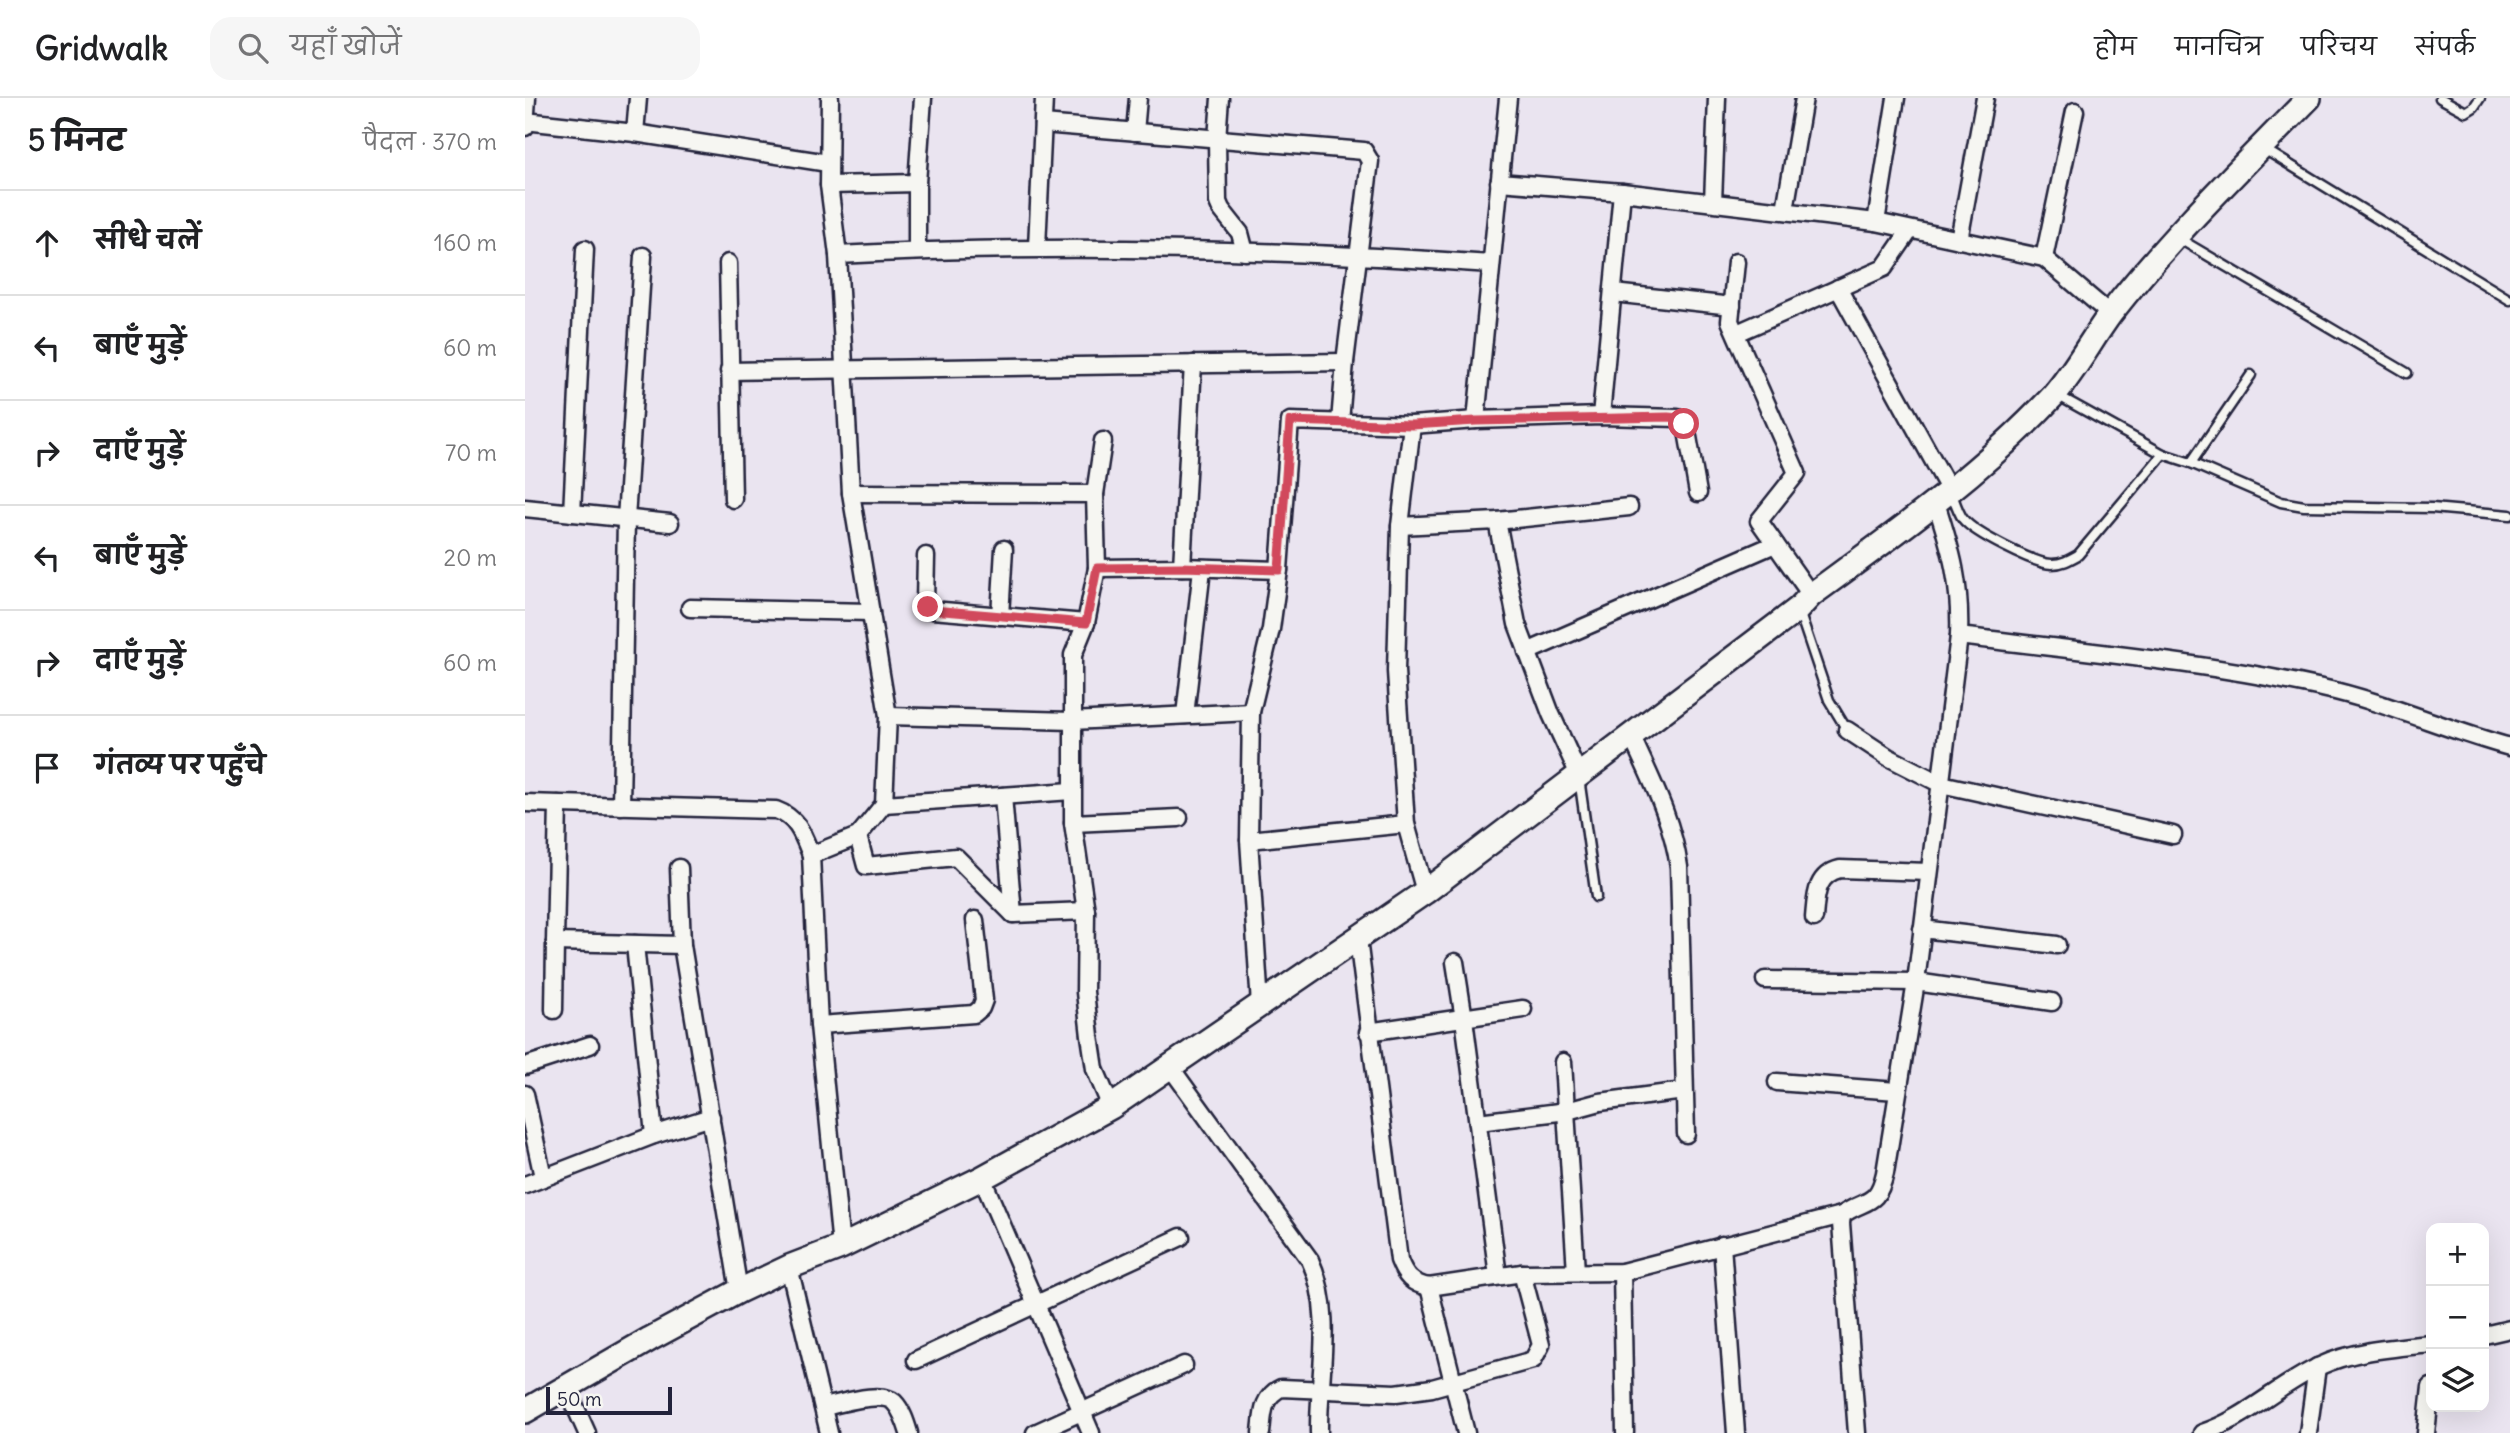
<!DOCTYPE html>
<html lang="hi">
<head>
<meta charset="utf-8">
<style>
	body { margin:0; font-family:Delius,"Playpen Sans Deva",sans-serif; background:#f6f6f6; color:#202124 }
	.controls { position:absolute; right:21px; bottom:21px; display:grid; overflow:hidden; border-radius:14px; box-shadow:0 7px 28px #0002 }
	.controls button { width:63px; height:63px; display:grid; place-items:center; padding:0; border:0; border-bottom:2px solid #e0e0e0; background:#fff; color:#202124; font:35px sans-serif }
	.scale { position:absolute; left:21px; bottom:18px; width:126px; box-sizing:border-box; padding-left:7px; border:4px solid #22223b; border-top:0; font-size:19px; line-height:24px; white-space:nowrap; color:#22223b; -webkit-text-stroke:5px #f6f6f2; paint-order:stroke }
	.stop { position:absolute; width:21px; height:21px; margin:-16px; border:5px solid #d1495b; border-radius:50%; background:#fff }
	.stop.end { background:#d1495b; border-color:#fff; box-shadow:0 2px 7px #0008 }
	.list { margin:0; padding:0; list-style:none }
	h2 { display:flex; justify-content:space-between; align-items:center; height:91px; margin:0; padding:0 28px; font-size:30px }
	h2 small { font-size:23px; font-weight:400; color:#757577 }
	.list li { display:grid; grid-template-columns:46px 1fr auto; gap:21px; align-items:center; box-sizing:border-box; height:105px; padding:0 28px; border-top:2px solid #e0e0e0 }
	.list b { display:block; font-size:26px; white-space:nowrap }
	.list em { font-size:23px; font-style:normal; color:#757577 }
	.icon { flex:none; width:38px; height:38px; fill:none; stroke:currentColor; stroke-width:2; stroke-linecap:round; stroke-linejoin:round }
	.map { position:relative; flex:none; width:1985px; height:1335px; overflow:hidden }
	header { display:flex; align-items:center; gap:42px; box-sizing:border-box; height:98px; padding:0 35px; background:#fff; border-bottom:2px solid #e0e0e0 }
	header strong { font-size:33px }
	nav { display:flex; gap:38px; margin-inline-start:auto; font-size:24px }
	.search { width:490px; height:63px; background:#f6f6f6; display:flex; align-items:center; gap:18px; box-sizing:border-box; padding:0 24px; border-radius:21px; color:#757577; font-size:26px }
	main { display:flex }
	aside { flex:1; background:#fff }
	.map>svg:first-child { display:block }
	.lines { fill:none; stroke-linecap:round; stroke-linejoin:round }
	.lane-casing { stroke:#22223b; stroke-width:13 }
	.street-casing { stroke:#22223b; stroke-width:21 }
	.secondary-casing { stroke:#22223b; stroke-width:28 }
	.lane { stroke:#f6f6f2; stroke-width:8 }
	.street { stroke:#f6f6f2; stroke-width:16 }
	.secondary { stroke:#f6f6f2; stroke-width:23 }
	.route { stroke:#d1495b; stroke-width:9 }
</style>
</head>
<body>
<header>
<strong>Gridwalk</strong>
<div class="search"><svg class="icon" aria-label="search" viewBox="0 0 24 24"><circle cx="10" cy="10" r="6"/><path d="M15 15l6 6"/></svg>यहाँ खोजें</div>
<nav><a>होम</a><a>मानचित्र</a><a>परिचय</a><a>संपर्क</a></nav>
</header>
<main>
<aside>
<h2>5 मिनट<small>पैदल · 370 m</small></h2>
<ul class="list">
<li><svg class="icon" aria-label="ahead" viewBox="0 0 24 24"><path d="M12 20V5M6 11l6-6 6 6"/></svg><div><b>सीधे चलें</b></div><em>160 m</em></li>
<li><svg class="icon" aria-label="left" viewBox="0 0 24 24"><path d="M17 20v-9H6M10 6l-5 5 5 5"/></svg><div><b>बाएँ मुड़ें</b></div><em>60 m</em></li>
<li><svg class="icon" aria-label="right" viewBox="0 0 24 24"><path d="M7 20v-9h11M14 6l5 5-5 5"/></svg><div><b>दाएँ मुड़ें</b></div><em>70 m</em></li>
<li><svg class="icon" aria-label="left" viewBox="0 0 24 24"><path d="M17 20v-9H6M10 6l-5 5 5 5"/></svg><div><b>बाएँ मुड़ें</b></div><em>20 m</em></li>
<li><svg class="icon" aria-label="right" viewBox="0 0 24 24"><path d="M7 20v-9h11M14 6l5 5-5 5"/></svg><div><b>दाएँ मुड़ें</b></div><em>60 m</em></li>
<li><svg class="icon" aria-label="arrive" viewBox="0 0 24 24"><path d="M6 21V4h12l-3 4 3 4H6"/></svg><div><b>गंतव्य पर पहुँचे</b></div></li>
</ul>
</aside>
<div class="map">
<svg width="1985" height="1335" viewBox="0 0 1985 1335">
	<rect width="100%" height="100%" fill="#eae4f0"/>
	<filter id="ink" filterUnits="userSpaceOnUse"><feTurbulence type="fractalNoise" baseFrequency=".0143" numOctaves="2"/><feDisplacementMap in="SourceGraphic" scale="14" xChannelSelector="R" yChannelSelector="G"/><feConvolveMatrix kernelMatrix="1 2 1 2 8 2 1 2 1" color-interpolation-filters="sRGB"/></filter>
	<g filter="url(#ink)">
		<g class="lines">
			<defs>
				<g id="lane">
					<polyline points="1915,0 1941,14 1949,9 1955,0"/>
					<polyline points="1739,51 1985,202"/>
					<polyline points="1653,140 1882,275"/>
					<polyline points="1532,297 1638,356 1666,365 1756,404 1779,408 1907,410 1985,417"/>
					<polyline points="1666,365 1726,277"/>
					<path d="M1427,396C1430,404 1433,414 1438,421C1449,435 1510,466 1527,466C1537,466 1544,462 1553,457L1638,356"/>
					<polyline points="1274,513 1304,602 1322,632"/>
					<polyline points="1054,680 1071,799"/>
				</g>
				<g id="street">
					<polyline points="305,0 304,87 313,157 326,395 363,618 359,706 333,738 286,757 294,927 316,1149"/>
					<polyline points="695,0 692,41 693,104 696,111 715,135 720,154"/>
					<polyline points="0,23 110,35 303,65"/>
					<polyline points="518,26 839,53 845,63 820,264 815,324"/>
					<polyline points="0,29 2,0"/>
					<polyline points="610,34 613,0"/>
					<polyline points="110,35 113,0"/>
					<polyline points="974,84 1097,94 1351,124 1519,160 1585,216"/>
					<polyline points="392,85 392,152"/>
					<polyline points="304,87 392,85 398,0"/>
					<polyline points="1188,104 1192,0"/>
					<polyline points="1260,112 1279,0"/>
					<polyline points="1351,124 1371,0"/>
					<polyline points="1434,142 1460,0"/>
					<polyline points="512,149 519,0"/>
					<path d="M313,157C530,145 749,151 966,166"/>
					<polyline points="1519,160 1550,13"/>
					<polyline points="1211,164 1205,223 1272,375 1234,423 1286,497"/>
					<polyline points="203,165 208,401"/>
					<polyline points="1313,190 1425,393"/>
					<polyline points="1088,195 1207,208"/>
					<polyline points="1212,235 1359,170 1385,132"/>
					<polyline points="204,273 820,264"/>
					<polyline points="1076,318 1097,94"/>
					<polyline points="951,322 983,0"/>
					<polyline points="887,327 875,428 871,573 881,726 900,794"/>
					<polyline points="326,395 570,396 572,470 657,469 754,472"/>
					<polyline points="570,396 578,343"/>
					<polyline points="0,410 145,425"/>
					<polyline points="47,415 60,151"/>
					<polyline points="972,423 992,526 1026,616 1054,677"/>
					<polyline points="875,428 972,423 1104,409"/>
					<polyline points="401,458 400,504 407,512 561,525"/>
					<polyline points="657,469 668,266"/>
					<polyline points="572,470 561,525 548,557 548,725 561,813 560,894 565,938 570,971 586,1009"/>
					<polyline points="165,510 346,514"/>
					<polyline points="475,518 479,451"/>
					<path d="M1434,538C1554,553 1679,564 1797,590C1861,604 1922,632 1985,649"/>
					<polyline points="1002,554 1250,446"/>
					<polyline points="660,617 677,471"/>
					<polyline points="363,618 547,623 726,614"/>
					<polyline points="1322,632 1363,659 1416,686 1648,737"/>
					<path d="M1106,637C1126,682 1147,720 1154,769L1161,1036"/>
					<polyline points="478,698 488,816 561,813"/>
					<path d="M0,705L251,712C273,720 278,737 286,757"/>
					<polyline points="33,706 30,844 157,847"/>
					<polyline points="359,706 547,693"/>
					<polyline points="96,708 101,421 118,158"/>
					<polyline points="548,725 654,720"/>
					<polyline points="333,738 341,768 431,759 488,816"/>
					<polyline points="724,742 881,726"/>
					<polyline points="154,770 157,847 214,1193"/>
					<path d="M1289,820C1291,799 1290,777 1315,771L1404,774"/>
					<polyline points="1397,831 1532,847"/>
					<path d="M833,841L874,1162C880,1178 887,1186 904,1189L997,1175L1097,1174L1317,1117"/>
					<polyline points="110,846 129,1037"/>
					<polyline points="930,864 939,921 973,1178"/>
					<polyline points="1240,882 1391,884 1527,904"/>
					<polyline points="735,907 724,742 726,614 746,531 754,472 765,323 887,327 951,322 1076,318 1153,320 1159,326 1162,333 1173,395"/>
					<polyline points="29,912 30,844"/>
					<polyline points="294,927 449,916 456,910 459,902 450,822"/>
					<polyline points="843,934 998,911"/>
					<polyline points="1038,964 1051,1174"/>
					<polyline points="0,968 65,947"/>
					<path d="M646,970L785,1162C810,1216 793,1277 794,1335"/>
					<polyline points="1252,984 1372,993"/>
					<polyline points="0,996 18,1079"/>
					<polyline points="953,1024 1042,1013 1075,1004 1159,993"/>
					<polyline points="457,1080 566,1335"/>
					<polyline points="0,1087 129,1037 186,1019"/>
					<polyline points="1197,1147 1211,1335"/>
					<polyline points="264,1169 304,1335"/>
					<polyline points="1097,1174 1100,1335"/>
					<polyline points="904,1189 941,1335"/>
					<polyline points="1959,1237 1985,1231"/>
					<polyline points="391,1262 656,1139"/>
					<polyline points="41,1288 62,1335"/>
					<path d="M298,1309C315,1306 356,1292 369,1304C377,1312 381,1325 384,1335"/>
					<polyline points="510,1335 659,1267"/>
					<path d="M736,1335C738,1316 737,1299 756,1290L871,1295L907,1290L1008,1262L1016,1247L997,1175"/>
					<path d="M1332,1335L1316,1125L1317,1117C1340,1100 1352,1110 1360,1075L1391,884L1434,538C1436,486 1427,454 1411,405"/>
					<path d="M1677,1335C1721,1321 1753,1287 1795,1268C1829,1252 1869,1250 1906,1246"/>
					<polyline points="1783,1335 1792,1269"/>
					<polyline points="1901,1335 1906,1289"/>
				</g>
				<path id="secondary" d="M0,1313L125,1241L214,1193L264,1169L316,1149L457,1080L586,1009L900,794L1273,511L1286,497C1371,435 1456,375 1528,298C1550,273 1566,242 1586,215C1646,138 1716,70 1784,0"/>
			</defs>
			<use href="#lane" class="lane-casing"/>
			<use href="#street" class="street-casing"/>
			<use href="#secondary" class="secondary-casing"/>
			<use href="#lane" class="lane"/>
			<use href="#street" class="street"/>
			<use href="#secondary" class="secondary"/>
		</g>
	</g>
	<g class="lines" filter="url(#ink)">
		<polyline class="route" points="403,509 407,512 561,525 572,470 657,469 754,472 765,323 887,327 951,323 1143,319 1153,320 1159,326"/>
	</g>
</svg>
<div class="controls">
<button>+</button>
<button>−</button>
<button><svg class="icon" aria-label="layers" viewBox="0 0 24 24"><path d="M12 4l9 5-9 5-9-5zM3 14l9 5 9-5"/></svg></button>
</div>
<div class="scale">50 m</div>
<div class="stop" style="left:1159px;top:326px"></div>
<div class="stop end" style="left:403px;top:509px"></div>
</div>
</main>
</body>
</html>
